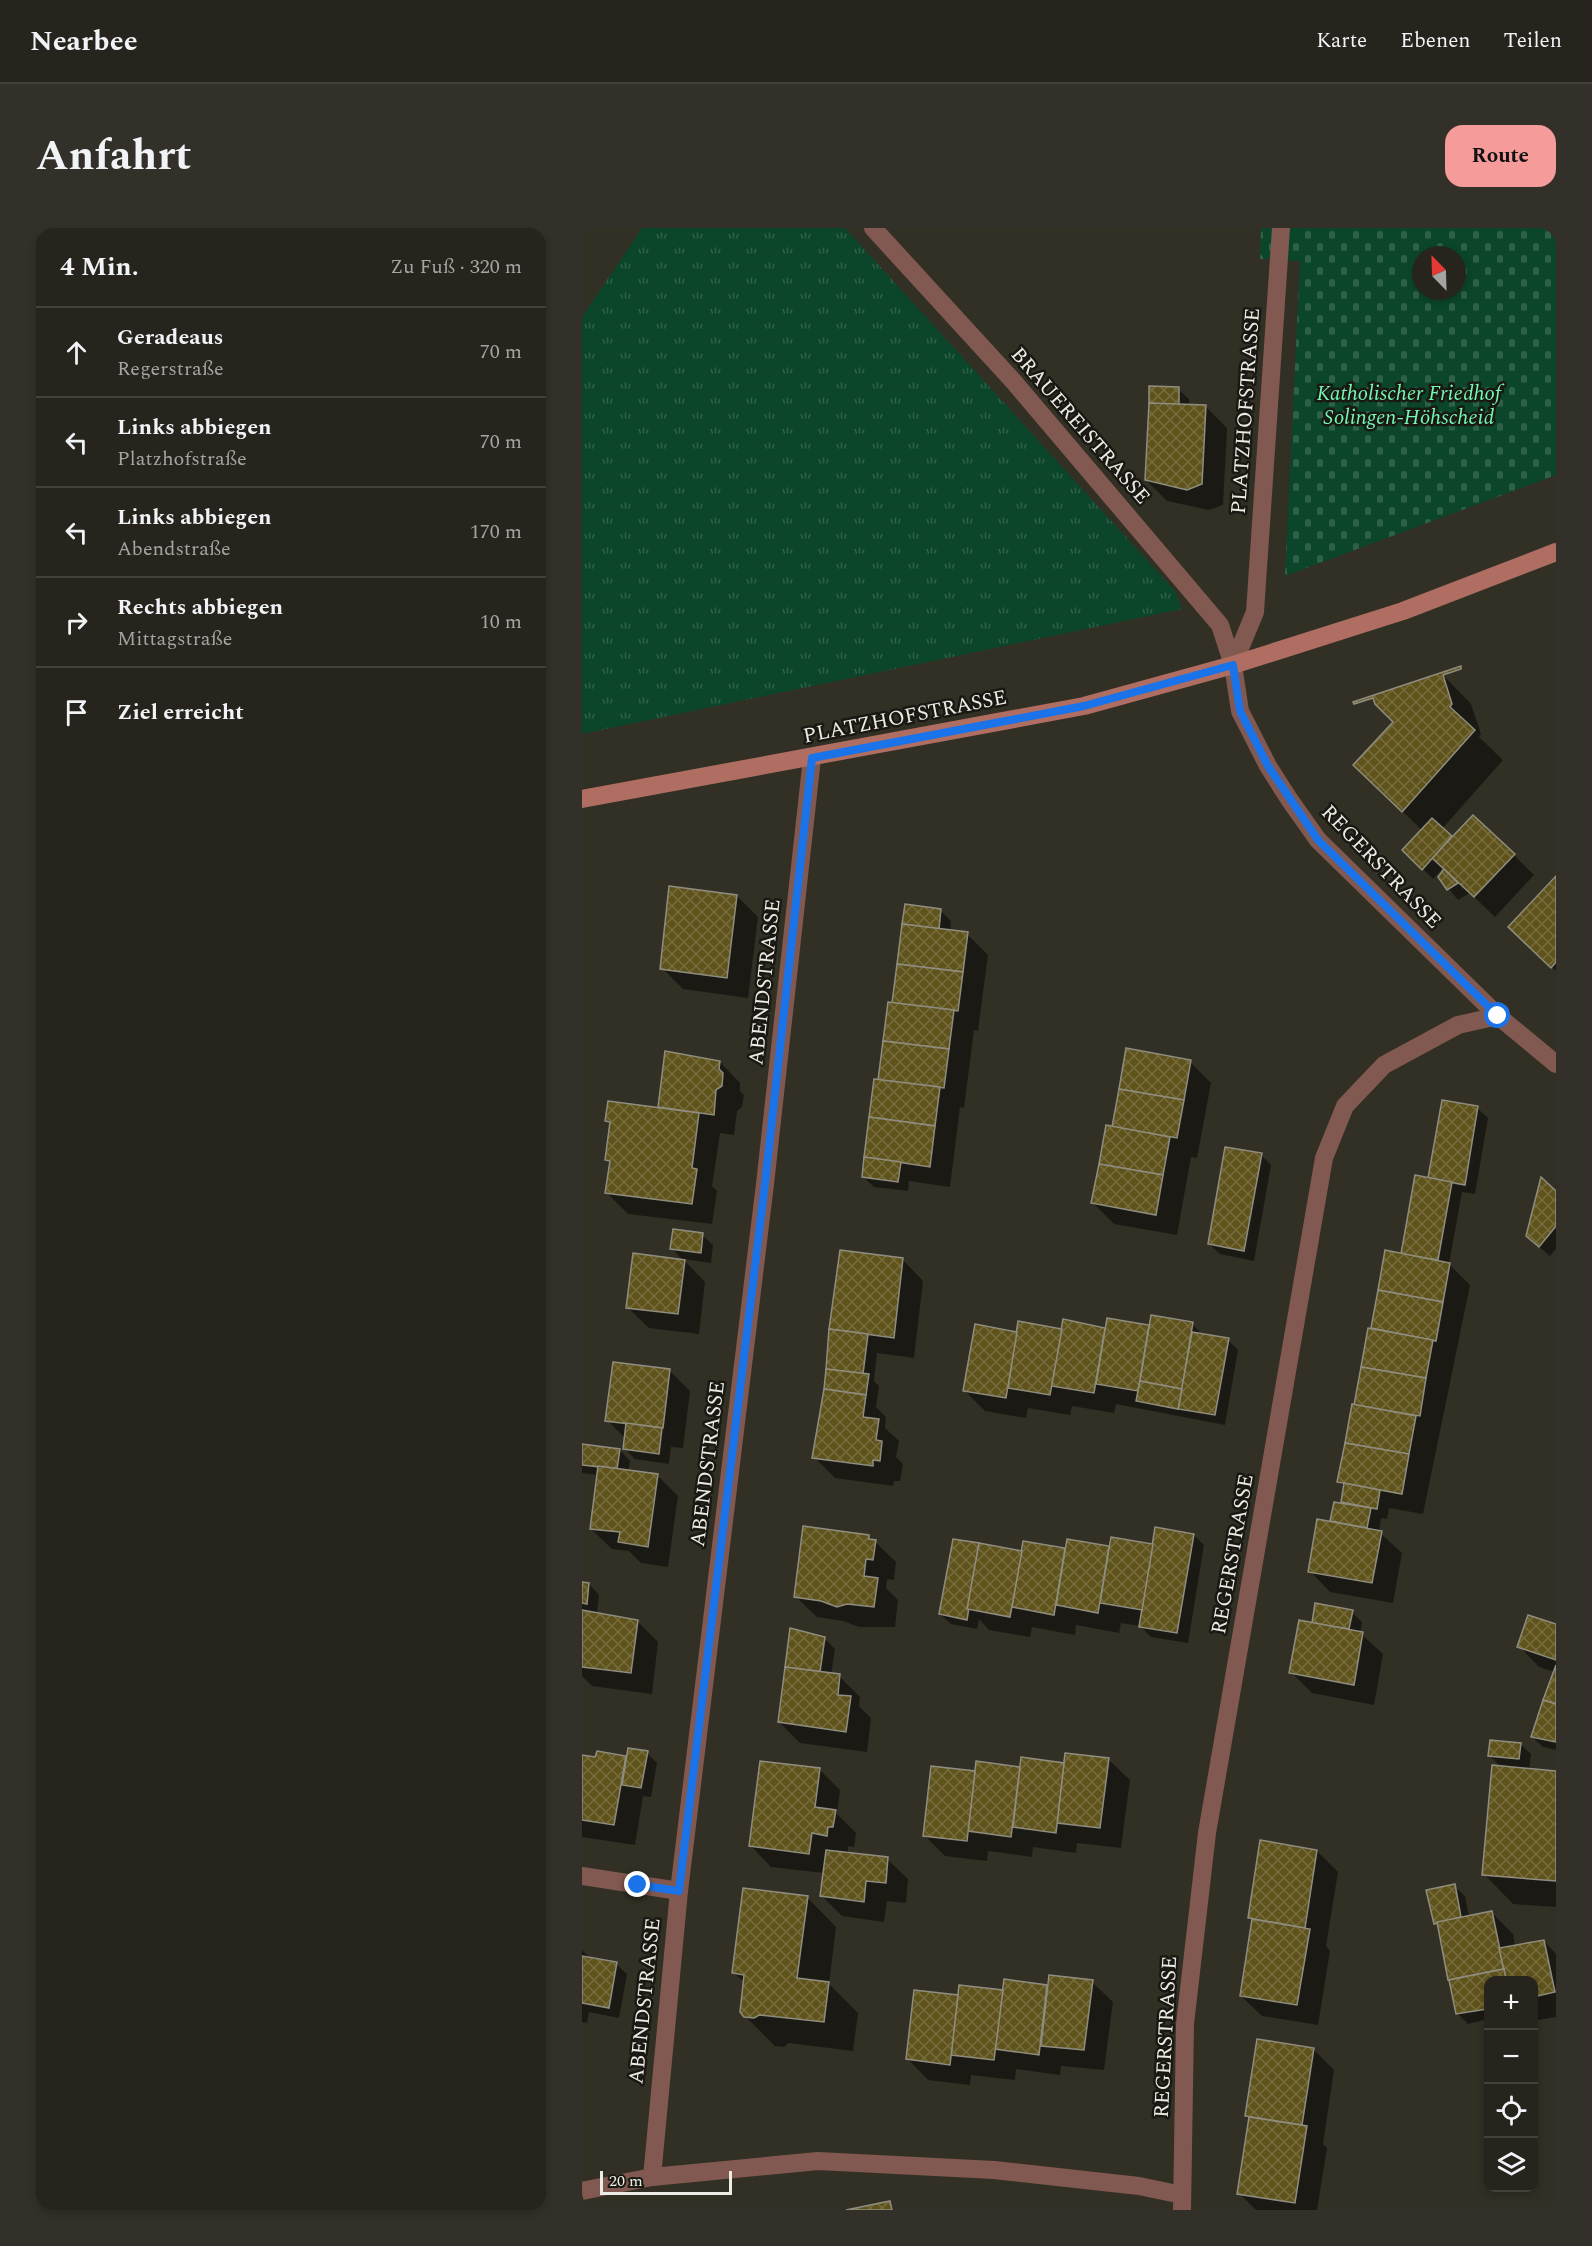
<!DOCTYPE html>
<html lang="de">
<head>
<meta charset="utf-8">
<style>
	body { margin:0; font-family:Spectral,serif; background:#323029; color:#f1f3f6 }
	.controls { position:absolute; right:18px; bottom:18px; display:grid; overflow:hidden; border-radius:12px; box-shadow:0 3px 9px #0003 }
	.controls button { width:54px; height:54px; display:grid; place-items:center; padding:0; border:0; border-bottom:2px solid #42413b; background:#26241c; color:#f1f3f6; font:30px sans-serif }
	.compass { position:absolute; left:830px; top:18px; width:54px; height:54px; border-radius:50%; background:#26241c; box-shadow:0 3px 9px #0003; rotate:337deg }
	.scale { position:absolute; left:18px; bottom:15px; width:132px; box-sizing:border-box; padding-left:6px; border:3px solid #ecebe4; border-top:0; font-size:16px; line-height:21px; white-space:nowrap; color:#ecebe4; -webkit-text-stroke:4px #191813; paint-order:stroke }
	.stop { position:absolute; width:18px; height:18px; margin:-14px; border:4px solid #1a73e8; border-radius:50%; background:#fff }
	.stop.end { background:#1a73e8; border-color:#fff; box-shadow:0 2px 6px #0008 }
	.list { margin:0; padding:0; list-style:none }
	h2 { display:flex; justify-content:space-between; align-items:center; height:78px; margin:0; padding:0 24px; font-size:26px }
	h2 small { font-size:20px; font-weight:400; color:#a4a4a3 }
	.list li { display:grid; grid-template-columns:39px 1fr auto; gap:18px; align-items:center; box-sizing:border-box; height:90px; padding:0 24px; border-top:2px solid #42413b }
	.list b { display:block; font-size:22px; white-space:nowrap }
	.list p { margin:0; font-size:20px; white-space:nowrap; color:#a4a4a3 }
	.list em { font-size:20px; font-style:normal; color:#a4a4a3 }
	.icon { flex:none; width:33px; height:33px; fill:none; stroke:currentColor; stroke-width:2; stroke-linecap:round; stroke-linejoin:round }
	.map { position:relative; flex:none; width:974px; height:1982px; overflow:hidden; border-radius:18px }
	header { display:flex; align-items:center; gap:36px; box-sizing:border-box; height:84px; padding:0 30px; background:#26241c; border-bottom:2px solid #42413b }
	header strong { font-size:28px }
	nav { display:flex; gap:33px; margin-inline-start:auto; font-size:21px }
	.intro { display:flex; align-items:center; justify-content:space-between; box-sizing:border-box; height:144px; padding:0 36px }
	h1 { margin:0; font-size:42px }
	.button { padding:15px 27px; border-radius:18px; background:#f59b99; color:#111; font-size:21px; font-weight:700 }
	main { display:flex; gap:36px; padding:0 36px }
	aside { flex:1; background:#26241c; border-radius:18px; box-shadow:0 3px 9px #0003 }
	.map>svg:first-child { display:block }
	.grass { fill:url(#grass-tufts) }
	.cemetery { fill:url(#cemetery-stones); fill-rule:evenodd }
	.shadow { fill:#0007 }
	.building { fill:url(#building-cross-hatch); stroke:#8f8d80; stroke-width:1.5 }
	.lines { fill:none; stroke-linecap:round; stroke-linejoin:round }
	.lane { stroke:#825950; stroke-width:18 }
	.street { stroke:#825950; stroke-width:18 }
	.secondary { stroke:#af6e61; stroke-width:18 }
	.route { stroke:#1a73e8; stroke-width:8 }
	.labels { text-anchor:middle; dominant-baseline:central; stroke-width:5; stroke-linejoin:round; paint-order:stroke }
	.park-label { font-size:21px; font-style:italic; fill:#72f8b1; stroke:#191813 }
	.street-label { font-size:21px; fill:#ecebe4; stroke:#191813 }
</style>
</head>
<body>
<header>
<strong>Nearbee</strong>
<nav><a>Karte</a><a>Ebenen</a><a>Teilen</a></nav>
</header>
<div class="intro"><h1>Anfahrt</h1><a class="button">Route</a></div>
<main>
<aside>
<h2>4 Min.<small>Zu Fuß · 320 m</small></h2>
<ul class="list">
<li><svg class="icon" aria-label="ahead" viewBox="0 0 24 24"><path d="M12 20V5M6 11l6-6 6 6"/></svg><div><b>Geradeaus</b><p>Regerstraße</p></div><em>70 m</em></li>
<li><svg class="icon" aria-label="left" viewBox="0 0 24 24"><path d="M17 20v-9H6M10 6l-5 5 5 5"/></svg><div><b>Links abbiegen</b><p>Platzhofstraße</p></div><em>70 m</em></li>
<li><svg class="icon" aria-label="left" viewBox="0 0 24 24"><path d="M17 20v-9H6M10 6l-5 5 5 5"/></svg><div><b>Links abbiegen</b><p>Abendstraße</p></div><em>170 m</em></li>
<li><svg class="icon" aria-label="right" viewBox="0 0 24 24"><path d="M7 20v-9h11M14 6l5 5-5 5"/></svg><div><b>Rechts abbiegen</b><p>Mittagstraße</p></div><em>10 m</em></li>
<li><svg class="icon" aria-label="arrive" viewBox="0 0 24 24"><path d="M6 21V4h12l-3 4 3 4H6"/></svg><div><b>Ziel erreicht</b></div></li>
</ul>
</aside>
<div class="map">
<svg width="974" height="1982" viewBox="0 0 974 1982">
	<defs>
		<pattern id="grass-tufts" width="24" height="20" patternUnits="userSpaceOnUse" patternTransform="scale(1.5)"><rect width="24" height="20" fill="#0b462a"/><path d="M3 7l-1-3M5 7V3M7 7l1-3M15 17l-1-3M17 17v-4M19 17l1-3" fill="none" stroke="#2f6149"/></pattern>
		<pattern id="cemetery-stones" width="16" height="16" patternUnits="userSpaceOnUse" patternTransform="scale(1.5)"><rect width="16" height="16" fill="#0b462a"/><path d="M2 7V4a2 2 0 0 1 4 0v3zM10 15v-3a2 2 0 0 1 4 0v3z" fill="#2f6149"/></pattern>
		<pattern id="building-cross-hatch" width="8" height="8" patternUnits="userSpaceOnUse" patternTransform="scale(1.5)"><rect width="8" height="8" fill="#5f531c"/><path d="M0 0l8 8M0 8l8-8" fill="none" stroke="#766c3d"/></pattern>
	</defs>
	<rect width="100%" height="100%" fill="#323025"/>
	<polygon class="grass" points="60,0 263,0 592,362 600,381 0,506 0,89"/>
	<path class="cemetery" d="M679,0H974V247L703,348L718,33L678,31ZM839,27H875V63H839Z"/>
	<g class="shadow">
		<polygon points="596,161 607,171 607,178 624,179 645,200 641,277 627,282 585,273 564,252"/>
		<polygon points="860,446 889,476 899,506 897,509 921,532 860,601 870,611 932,627 952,647 913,689 888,665 876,672 857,649 864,641 862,639 851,651 822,622 841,603 802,566"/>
		<polygon points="974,650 974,743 948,719"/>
		<polygon points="155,668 176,689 166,770 101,761 80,740"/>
		<polygon points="359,683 369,693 368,704 385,706 406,727 396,803 392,802 382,880 378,879 368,959 327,953 326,963 292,959 281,949 312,776"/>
		<polygon points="84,824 138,834 158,855 158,863 162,867 160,879 155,883 152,907 138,905 130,958 135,963 130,996 46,986 25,965 29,936 24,931 29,897 25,893 77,881"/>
		<polygon points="608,834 629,855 615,930 609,929 595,1007 532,996 511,975 531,900"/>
		<polygon points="895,880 906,890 893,966 880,964 867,1036 888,1057 841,1286 807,1280 805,1291 799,1290 797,1304 820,1325 811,1375 748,1364 728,1343 750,1295 753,1275 760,1276 763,1260 757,1254 804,1024 821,1027 848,952"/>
		<polygon points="679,927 689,937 672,1033 638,1026 627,1016"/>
		<polygon points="974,965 974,1021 968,1028 956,1018"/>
		<polygon points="120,1007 131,1017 129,1035 101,1031 123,1054 117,1106 67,1100 46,1080 102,1033 90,1021"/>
		<polygon points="321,1032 341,1053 332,1130 295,1125 292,1153 297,1158 294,1179 304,1189 303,1200 317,1213 314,1229 321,1236 318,1253 312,1253 311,1258 253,1250 232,1229 243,1161"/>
		<polygon points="526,1091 568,1099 610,1096 622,1108 646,1112 656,1122 643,1197 534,1176 532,1185 490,1178 488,1187 446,1180 444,1190 403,1183 382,1162 436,1105 480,1103 482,1093 524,1101"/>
		<polygon points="87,1142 108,1163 101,1220 89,1219 87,1236 53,1231 42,1220 44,1211 25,1192"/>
		<polygon points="0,1218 38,1222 48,1233 46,1243 75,1247 96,1268 86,1339 59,1335 47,1323 30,1321 9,1301 16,1247 0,1245"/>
		<polygon points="612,1307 622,1317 606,1415 569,1409 558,1398 539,1395 537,1405 494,1397 493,1407 450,1399 448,1409 407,1402 397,1391 395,1401 369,1396 358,1386 440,1324 442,1314 484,1322 486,1313 529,1320 572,1318"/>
		<polygon points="287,1308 314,1334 312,1352 305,1351 304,1360 316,1372 313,1399 277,1399 261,1393 235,1389 214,1369"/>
		<polygon points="0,1355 7,1356 17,1367 15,1385 55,1393 76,1414 70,1466 10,1458 0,1448"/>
		<polygon points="770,1384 780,1394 778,1405 801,1426 792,1477 730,1465 709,1444 731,1396"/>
		<polygon points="974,1398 974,1522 961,1519 950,1509 973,1444 957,1439 937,1418"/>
		<polygon points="242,1410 253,1421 249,1447 257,1448 278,1469 277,1478 289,1490 285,1524 218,1515 197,1494"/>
		<polygon points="938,1516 949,1526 947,1542 974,1544 974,1679 931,1676 902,1646 920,1540 908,1528"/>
		<polygon points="65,1525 75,1535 69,1569 61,1568 53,1617 0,1609 0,1528 46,1532"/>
		<polygon points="527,1532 548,1552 539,1620 495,1615 494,1625 451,1619 450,1629 406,1623 405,1633 363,1628 342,1607 395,1545"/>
		<polygon points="238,1542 258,1562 255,1586 274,1605 272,1619 266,1618 266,1626 305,1631 326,1651 324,1675 305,1673 302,1694 260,1688 239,1667 242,1645 189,1639 169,1618"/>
		<polygon points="735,1623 756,1644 744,1718 748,1723 736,1797 680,1788 659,1768 671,1694 667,1690"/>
		<polygon points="872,1658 883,1668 887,1689 910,1685 931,1706 933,1719 962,1713 974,1726 974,1789 951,1793 951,1752 906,1752 906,1791 886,1796 876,1786 858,1700 853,1695"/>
		<polygon points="225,1669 254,1699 247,1756 276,1785 271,1823 207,1815 202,1819 193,1818 163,1788 163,1755 152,1745"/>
		<polygon points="0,1722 9,1731 34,1736 45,1746 37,1790 7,1784 5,1795 0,1794"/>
		<polygon points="423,1753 467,1759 510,1754 531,1774 522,1842 479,1838 478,1847 434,1841 433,1852 389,1847 388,1857 346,1852 326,1831 377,1769 422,1763"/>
		<polygon points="732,1822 752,1842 741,1916 745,1920 735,1982 674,1982 657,1965 669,1891 665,1887"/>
	</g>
	<g class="building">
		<polygon points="567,158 597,159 597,177 567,175"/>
		<polygon points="567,175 624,177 620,256 605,262 563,252"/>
		<polygon points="879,438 879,441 861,447 870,476 868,479 893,502 820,584 771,537 811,494 793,476 791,470 772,476 771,474"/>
		<polygon points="891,587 933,626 892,669 850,630"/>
		<polygon points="850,590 870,608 840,642 820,622"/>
		<polygon points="862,641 876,655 865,662 856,649"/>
		<polygon points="974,648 974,734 969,740 926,699"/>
		<polygon points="87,658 155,667 145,750 78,741"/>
		<polygon points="323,676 359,681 357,701 320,696"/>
		<polygon points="320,696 386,704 381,744 315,736"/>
		<polygon points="315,736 381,744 376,783 310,775"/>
		<polygon points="306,774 372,782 367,821 301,813"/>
		<polygon points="301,813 367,821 362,860 296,852"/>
		<polygon points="544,820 609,832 602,872 537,861"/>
		<polygon points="83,823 138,833 137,841 141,845 140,858 134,862 132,887 76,879"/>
		<polygon points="292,851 358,859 353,898 287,889"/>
		<polygon points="537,861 602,872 595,910 530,899"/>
		<polygon points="860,872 896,878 883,957 846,950"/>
		<polygon points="26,873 117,885 110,940 115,941 110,976 23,965 28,933 23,932 28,894 23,893"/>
		<polygon points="287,889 353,898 348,939 282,929"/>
		<polygon points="524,897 588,909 581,947 517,936"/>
		<polygon points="643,919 680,925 662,1023 626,1016"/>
		<polygon points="282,929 319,934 316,954 280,949"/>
		<polygon points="517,936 581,947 574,987 509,975"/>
		<polygon points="833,947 870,954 856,1032 819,1026"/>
		<polygon points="959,949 974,963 974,998 957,1019 944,1008"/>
		<polygon points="91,1001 121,1005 119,1025 88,1021"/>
		<polygon points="258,1022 321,1030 312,1110 247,1101"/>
		<polygon points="803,1022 868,1035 861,1074 796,1062"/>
		<polygon points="51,1025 103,1032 96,1086 44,1080"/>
		<polygon points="796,1062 861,1074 854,1113 789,1100"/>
		<polygon points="569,1087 611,1094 600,1161 558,1153"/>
		<polygon points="525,1090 567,1097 556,1163 514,1156"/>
		<polygon points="481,1091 523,1100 512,1165 469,1158"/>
		<polygon points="436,1093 480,1101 468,1167 426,1160"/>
		<polygon points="393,1096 435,1104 424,1170 381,1163"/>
		<polygon points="786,1100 851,1112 844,1150 779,1139"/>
		<polygon points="247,1101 286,1106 281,1146 244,1141"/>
		<polygon points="610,1104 647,1110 633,1187 596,1181"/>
		<polygon points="31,1134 88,1141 81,1200 23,1193"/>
		<polygon points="779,1139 844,1150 838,1188 772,1177"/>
		<polygon points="244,1141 287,1146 284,1167 242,1161"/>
		<polygon points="558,1153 600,1161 596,1181 554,1173"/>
		<polygon points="242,1161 284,1167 281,1189 297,1191 294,1212 300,1213 298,1233 291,1232 291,1238 230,1230"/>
		<polygon points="770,1176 834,1188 827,1226 763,1215"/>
		<polygon points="44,1195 80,1200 77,1226 41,1221"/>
		<polygon points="763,1215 827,1226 820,1266 755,1254"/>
		<polygon points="0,1216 38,1221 35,1241 0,1237"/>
		<polygon points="16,1238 76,1246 66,1319 36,1314 38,1304 8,1301"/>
		<polygon points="762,1255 798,1262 795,1281 759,1274"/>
		<polygon points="752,1274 789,1280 785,1300 748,1293"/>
		<polygon points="735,1291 800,1303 790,1355 726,1344"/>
		<polygon points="221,1298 287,1307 287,1311 294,1312 291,1332 284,1331 282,1348 296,1350 292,1379 265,1376 255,1379 239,1373 212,1369"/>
		<polygon points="573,1299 612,1306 595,1405 557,1399"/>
		<polygon points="529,1309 571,1316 560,1382 518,1375"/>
		<polygon points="371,1311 397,1315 385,1392 357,1386"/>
		<polygon points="485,1311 527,1318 516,1385 474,1377"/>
		<polygon points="441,1313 483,1320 472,1387 430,1379"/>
		<polygon points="397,1315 440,1323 428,1389 385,1381"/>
		<polygon points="0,1354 7,1355 5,1376 0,1375"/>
		<polygon points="733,1375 771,1382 767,1401 730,1395"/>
		<polygon points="0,1382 56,1392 49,1445 0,1439"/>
		<polygon points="946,1387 974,1396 974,1432 935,1419"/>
		<polygon points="717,1392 781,1404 772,1457 707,1445"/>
		<polygon points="208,1400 243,1409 238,1444 203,1439"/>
		<polygon points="974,1437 974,1476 961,1472"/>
		<polygon points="203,1439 258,1446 256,1467 269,1468 264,1504 196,1494"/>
		<polygon points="961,1472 974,1476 974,1514 949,1509"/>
		<polygon points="908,1512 939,1515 937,1531 906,1528"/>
		<polygon points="46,1520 66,1523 59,1560 40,1557"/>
		<polygon points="15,1523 44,1528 32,1597 0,1592 0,1527 13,1529"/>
		<polygon points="483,1525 527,1530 518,1600 475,1595"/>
		<polygon points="439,1529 482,1535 474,1605 431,1599"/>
		<polygon points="178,1533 238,1540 233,1579 254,1582 251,1599 246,1599 245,1608 230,1605 227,1626 167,1618"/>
		<polygon points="394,1533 438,1539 429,1609 386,1603"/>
		<polygon points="910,1537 974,1543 974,1653 900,1647"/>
		<polygon points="349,1538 393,1543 385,1613 341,1608"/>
		<polygon points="678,1612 735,1622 723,1700 666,1690"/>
		<polygon points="244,1622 306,1629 304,1655 284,1653 282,1674 238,1668"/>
		<polygon points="873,1656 879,1689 852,1696 844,1662"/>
		<polygon points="161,1660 226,1668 215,1750 247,1754 242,1794 177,1787 172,1790 162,1789 158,1784 162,1747 150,1745"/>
		<polygon points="910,1683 922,1741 866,1752 855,1694"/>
		<polygon points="670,1691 728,1701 715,1777 658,1768"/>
		<polygon points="962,1712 973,1764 951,1769 951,1752 924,1752 917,1720"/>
		<polygon points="0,1728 35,1734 27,1780 0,1775"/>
		<polygon points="922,1741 924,1752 906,1752 905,1781 874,1786 867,1752"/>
		<polygon points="467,1747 511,1752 502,1822 459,1818"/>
		<polygon points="422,1751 465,1757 457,1827 413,1821"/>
		<polygon points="377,1757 421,1762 412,1832 369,1827"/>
		<polygon points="332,1762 376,1767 368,1837 324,1831"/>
		<polygon points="675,1811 732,1820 720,1897 663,1888"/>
		<polygon points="667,1889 725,1898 713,1975 655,1966"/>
		<polygon points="308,1973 310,1982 264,1982"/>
	</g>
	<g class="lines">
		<g class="lane">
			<polyline points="651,437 673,384 699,0"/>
			<polyline points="0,1963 70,1949 236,1933 412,1942 557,1958 600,1967"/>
		</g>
		<g class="street">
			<polyline points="291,0 432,154 638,397 651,437 658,483 686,538 707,571 736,612 916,788"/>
			<polyline points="0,1648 97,1663"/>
			<polyline points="70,1949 97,1663 183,956 230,530"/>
			<polyline points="600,1982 603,1796 625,1605 742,930 763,878 802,837 876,797 916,788 974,836"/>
		</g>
		<polyline class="secondary" points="0,571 502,478 651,437 821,383 974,324"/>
	</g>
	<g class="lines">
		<polyline class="route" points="56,1657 97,1663 183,956 230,530 502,478 651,437 658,483 686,538 736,612 916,788"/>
	</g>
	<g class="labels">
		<g class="park-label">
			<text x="827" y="166">Katholischer Friedhof<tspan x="827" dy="24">Solingen-Höhscheid</tspan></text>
		</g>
		<g class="street-label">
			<text transform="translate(664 183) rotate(-86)">PLATZHOFSTRASSE</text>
			<text transform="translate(498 198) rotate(49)">BRAUEREISTRASSE</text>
			<text transform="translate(323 489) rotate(-11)">PLATZHOFSTRASSE</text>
			<text transform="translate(799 639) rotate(46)">REGERSTRASSE</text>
			<text transform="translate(183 754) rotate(-84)">ABENDSTRASSE</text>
			<text transform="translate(126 1236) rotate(-83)">ABENDSTRASSE</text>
			<text transform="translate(651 1326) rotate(-80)">REGERSTRASSE</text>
			<text transform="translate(63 1773) rotate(-84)">ABENDSTRASSE</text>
			<text transform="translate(584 1809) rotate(-87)">REGERSTRASSE</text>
		</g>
	</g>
</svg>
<div class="controls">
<button>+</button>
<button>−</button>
<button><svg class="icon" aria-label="locate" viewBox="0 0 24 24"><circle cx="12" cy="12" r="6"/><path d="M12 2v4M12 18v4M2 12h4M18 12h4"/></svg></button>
<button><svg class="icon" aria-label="layers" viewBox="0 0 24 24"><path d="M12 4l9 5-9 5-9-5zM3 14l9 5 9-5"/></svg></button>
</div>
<svg class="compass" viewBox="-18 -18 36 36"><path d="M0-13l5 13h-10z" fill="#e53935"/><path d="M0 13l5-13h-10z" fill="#a4a4a3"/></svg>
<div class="scale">20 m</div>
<div class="stop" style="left:916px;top:788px"></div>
<div class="stop end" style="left:56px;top:1657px"></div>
</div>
</main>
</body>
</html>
